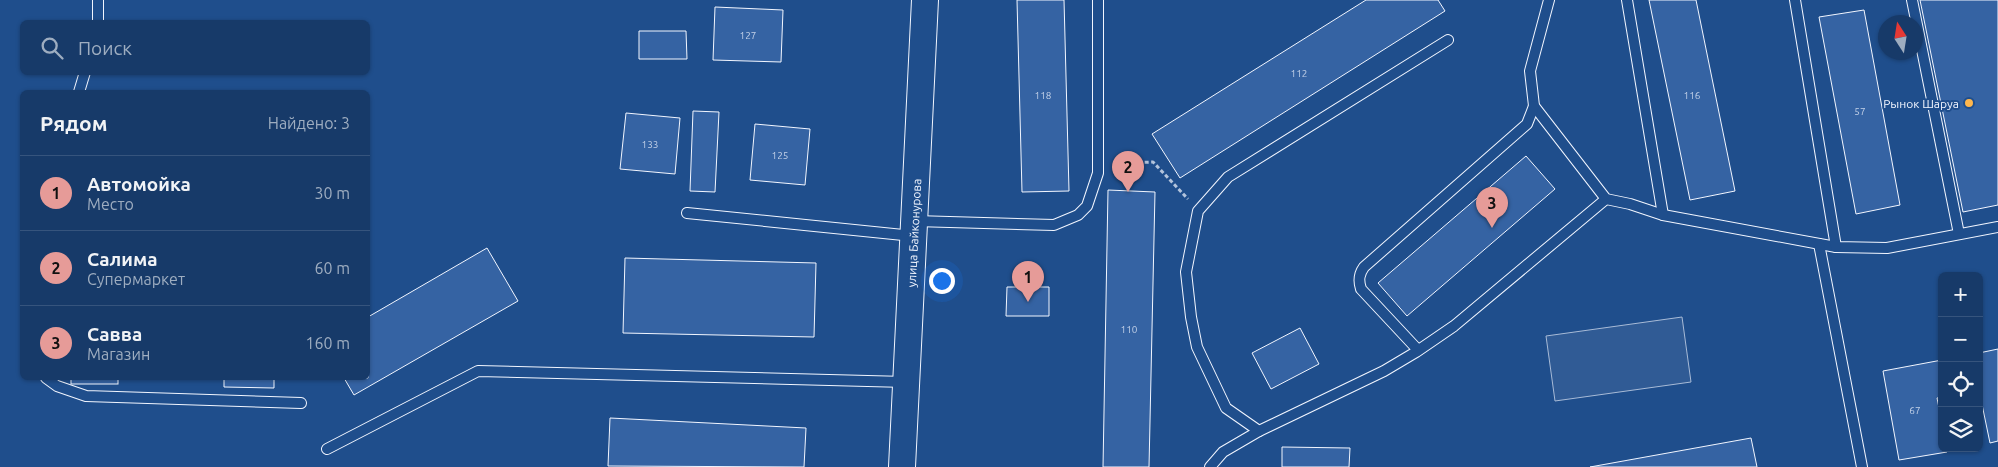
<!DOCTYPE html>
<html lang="ru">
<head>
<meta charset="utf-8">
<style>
	body { margin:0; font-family:Ubuntu,sans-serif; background:#244571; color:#f1f3f6 }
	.controls { position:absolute; right:15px; bottom:15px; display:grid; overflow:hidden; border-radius:8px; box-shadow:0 1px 4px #0004 }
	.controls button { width:45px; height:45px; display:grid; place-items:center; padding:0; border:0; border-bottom:1px solid #36547d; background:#173a69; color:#f1f3f6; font:25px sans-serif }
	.compass { position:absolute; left:1878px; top:15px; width:45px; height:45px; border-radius:50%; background:#173a69; box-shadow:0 1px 4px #0004; rotate:348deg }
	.you { position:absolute; left:941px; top:280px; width:18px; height:18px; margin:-12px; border:4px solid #fff; border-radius:50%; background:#1a73e8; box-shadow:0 0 0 8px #1a73e833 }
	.badge { display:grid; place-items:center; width:32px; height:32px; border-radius:50%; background:#e69b98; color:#111; font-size:16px; font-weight:700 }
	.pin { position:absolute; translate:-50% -41px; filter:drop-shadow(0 1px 2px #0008) }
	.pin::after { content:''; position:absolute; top:26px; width:18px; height:15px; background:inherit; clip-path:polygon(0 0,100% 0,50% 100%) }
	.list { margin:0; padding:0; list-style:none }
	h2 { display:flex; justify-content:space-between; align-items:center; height:65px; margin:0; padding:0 20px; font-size:21px }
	h2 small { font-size:16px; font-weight:400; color:#9eadc0 }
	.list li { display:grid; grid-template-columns:32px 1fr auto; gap:15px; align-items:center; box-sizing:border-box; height:75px; padding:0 20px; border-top:1px solid #36547d }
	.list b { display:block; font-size:19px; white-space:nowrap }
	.list p { margin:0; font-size:16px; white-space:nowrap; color:#9eadc0 }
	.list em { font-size:16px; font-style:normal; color:#9eadc0 }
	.icon { flex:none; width:28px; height:28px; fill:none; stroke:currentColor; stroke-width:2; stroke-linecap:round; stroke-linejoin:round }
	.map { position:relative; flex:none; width:1998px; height:467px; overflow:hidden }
	.search { position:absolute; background:#173a69; box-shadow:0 1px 4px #0004; left:20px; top:20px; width:350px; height:55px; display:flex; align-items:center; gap:12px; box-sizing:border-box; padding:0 18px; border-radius:8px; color:#9eadc0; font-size:19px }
	.panel { position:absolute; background:#173a69; box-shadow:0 1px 4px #0004; left:20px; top:90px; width:350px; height:290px; border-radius:8px }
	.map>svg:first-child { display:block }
	.built { fill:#305b95; stroke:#a8bbd7 }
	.building { fill:#3563a3; stroke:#f2f6ff }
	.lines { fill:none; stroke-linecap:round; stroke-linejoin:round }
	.service-casing { stroke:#f2f6ff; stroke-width:12 }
	.tertiary-casing { stroke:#f2f6ff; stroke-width:28 }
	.path { stroke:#b3c4dc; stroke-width:3; stroke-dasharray:4 2.5; stroke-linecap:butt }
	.service { stroke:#1f4e8c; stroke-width:10 }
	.tertiary { stroke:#1f4e8c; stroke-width:26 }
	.poi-dot { fill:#ffb74d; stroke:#1f4e8c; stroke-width:2 }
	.labels { text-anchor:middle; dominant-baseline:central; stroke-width:4; stroke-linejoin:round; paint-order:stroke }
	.number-label { font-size:10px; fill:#c3d1e8 }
	.poi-label { font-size:12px; fill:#f2f6ff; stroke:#1f4e8c; text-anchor:end }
	.street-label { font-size:12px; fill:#f2f6ff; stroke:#1f4e8c }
</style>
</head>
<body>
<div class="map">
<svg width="1998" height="467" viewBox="0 0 1998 467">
	<rect width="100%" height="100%" fill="#1f4e8c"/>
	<polygon class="built" points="1682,317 1691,382 1555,401 1546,336"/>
	<g class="building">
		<polygon points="1017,0 1064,0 1069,191 1022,192"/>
		<polygon points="1366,0 1438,0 1445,11 1180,178 1152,134"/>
		<polygon points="1649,0 1696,0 1735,191 1690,200"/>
		<polygon points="1920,0 1998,0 1998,205 1963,212"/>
		<polygon points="715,7 783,10 781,62 713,60"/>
		<polygon points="1864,10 1900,205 1856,214 1819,17"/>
		<polygon points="639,31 686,31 687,59 639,59"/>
		<polygon points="693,111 719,112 715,192 690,191"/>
		<polygon points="626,113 680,118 675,174 620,169"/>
		<polygon points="755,124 810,129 805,185 750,180"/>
		<polygon points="1526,156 1555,189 1407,316 1378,283"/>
		<polygon points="1108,190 1155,192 1149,467 1103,467"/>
		<polygon points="487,248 518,301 354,395 344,378 368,378 368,317"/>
		<polygon points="625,258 816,263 814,337 623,333"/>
		<polygon points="1007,287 1049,287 1049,316 1006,316"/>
		<polygon points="1300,328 1319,364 1271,389 1252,353"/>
		<polygon points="1998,349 1998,441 1990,443 1979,390 1979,353"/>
		<polygon points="1942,360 1942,397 1937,398 1942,423 1942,448 1946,448 1947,452 1899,460 1883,371"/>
		<rect x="71" y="378" width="47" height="6"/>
		<polygon points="224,378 274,378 274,388 224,387"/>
		<polygon points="610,418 806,428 804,467 608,466"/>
		<polygon points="1751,438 1757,467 1590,467"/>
		<polygon points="1282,447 1350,448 1349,467 1282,467"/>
	</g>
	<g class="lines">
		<defs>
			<g id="service">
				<polyline points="98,0 98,22"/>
				<polyline points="1549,0 1530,71 1534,106 1606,199 1630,204 1663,215 1836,247 1887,248 1998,227"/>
				<polyline points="1627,0 1663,215"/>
				<polyline points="1795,0 1836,247"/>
				<polyline points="1912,0 1959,234"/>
				<polyline points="79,92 85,72"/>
				<polyline points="687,213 913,236"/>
				<polyline points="915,221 1054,225 1078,215 1087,206 1098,173 1098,0"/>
				<polyline points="1819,244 1862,467"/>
				<path d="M1418,350L1361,289C1358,280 1359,274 1364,267L1527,124L1534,106"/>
				<polyline points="46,378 57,386 86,396 301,403"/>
				<polyline points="1259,431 1226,408 1197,347 1191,317 1186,272 1198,211 1228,177 1448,40"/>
				<polyline points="327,449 478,371 906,382"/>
				<polyline points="1210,467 1223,452 1259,431 1384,371 1416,352 1454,326 1606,199"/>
			</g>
			<polyline id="tertiary" points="902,467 925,0"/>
		</defs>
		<use href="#service" class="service-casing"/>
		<use href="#tertiary" class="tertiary-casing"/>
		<polyline class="path" points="1113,168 1128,163 1153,162 1188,199"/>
		<use href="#service" class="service"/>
		<use href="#tertiary" class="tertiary"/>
	</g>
	<circle class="poi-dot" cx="1969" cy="103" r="5"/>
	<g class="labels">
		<g class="number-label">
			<text x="748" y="35">127</text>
			<text x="1299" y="73">112</text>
			<text x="1043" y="95">118</text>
			<text x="1692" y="95">116</text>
			<text x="1860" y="111">57</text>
			<text x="650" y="144">133</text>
			<text x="780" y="155">125</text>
			<text x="1129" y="329">110</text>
			<text x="1915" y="410">67</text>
		</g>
		<g class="poi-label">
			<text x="1959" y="103">Рынок Шаруа</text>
		</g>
		<g class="street-label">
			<text transform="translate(914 233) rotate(-87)">улица Байконурова</text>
		</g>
	</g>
</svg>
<div class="controls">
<button>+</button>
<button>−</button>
<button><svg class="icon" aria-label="locate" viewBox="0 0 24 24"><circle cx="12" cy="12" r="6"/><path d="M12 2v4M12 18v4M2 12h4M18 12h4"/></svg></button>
<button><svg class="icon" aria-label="layers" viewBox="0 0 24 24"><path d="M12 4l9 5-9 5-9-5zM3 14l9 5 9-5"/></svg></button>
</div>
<svg class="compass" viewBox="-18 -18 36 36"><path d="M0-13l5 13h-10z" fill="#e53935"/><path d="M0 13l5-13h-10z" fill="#9eadc0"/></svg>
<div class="you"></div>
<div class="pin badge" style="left:1028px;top:302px">1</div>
<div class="pin badge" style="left:1128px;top:192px">2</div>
<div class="pin badge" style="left:1492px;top:228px">3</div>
<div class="search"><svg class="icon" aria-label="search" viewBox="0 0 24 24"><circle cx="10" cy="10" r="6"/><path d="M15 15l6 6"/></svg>Поиск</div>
<section class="panel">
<h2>Рядом<small>Найдено: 3</small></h2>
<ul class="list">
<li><span class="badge">1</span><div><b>Автомойка</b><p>Место</p></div><em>30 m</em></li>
<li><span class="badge">2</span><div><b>Салима</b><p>Супермаркет</p></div><em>60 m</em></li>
<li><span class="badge">3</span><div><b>Савва</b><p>Магазин</p></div><em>160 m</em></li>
</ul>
</section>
</div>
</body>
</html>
